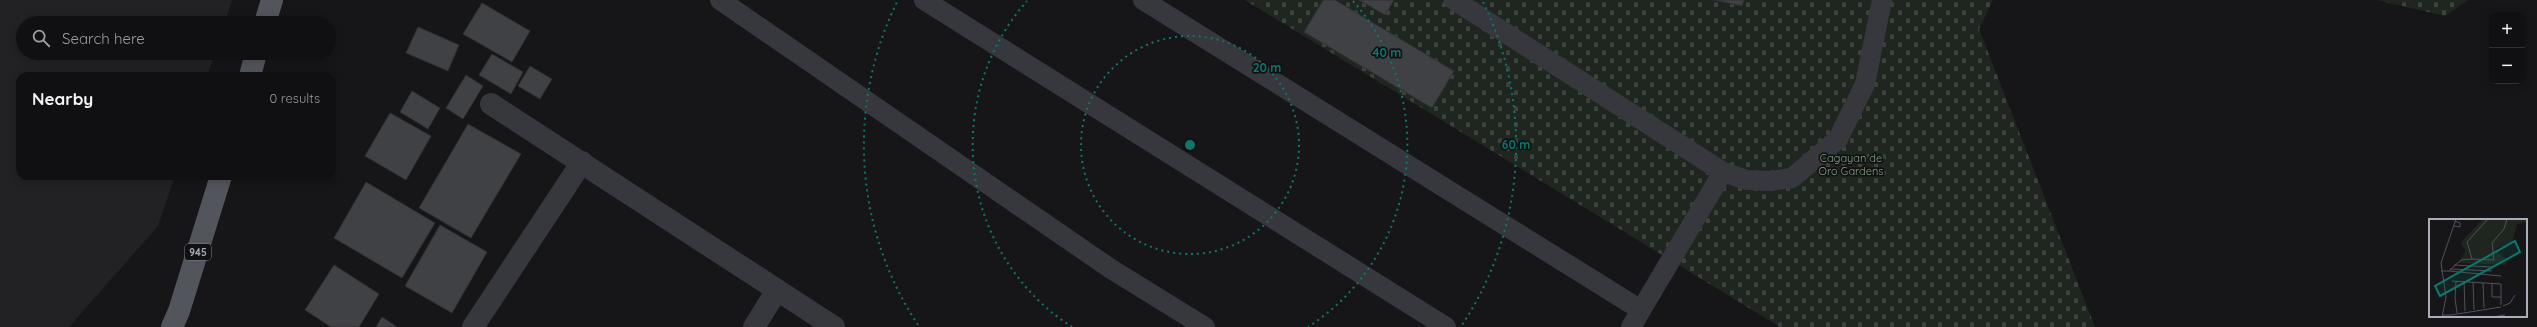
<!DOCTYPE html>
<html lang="en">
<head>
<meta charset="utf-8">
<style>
	body { margin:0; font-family:Quicksand,sans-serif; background:#19191b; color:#f1f3f6 }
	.controls { position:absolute; right:12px; top:12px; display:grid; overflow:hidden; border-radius:8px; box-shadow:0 2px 10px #0003 }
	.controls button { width:36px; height:36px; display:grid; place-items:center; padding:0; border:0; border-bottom:1px solid #303032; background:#101012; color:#f1f3f6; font:20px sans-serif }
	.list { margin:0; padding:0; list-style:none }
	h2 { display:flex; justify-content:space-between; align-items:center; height:52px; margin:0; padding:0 16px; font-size:17px }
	h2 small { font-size:13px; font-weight:400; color:#9c9d9f }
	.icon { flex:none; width:22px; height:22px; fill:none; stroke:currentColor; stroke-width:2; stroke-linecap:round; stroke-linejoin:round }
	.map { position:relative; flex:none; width:2537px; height:327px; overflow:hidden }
	.search { position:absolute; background:#101012; box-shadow:0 2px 10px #0003; left:16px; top:16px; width:320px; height:44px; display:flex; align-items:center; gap:10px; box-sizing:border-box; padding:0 14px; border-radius:22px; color:#9c9d9f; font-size:15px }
	.panel { position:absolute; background:#101012; box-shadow:0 2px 10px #0003; left:16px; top:72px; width:320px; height:108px; border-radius:12px }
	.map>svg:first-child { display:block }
	.built { fill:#222225 }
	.cemetery { fill:url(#cemetery-stones) }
	.building { fill:#404145; stroke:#303034 }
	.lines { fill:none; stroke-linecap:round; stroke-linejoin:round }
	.service { stroke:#37383d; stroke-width:20 }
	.minor { stroke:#37383d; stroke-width:22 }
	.primary { stroke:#53555c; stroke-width:22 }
	.ring { fill:none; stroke:#0f766e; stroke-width:2; stroke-dasharray:2 4 }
	.labels { text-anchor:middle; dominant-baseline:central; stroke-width:3.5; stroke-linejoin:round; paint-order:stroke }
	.shield { fill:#111113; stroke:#7b7e86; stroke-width:1 }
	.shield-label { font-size:10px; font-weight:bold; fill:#a8adb8 }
	.park-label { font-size:11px; fill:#7fa381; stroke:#111113 }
	.inset-road { fill:none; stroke:#505258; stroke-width:1 }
	.view { fill:#0f766e; fill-opacity:0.15; stroke:#0f766e; stroke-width:2 }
	.inset-edge { fill:none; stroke:#a8adb8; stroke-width:2 }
	.centre { fill:#0f766e; stroke:#111113; stroke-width:2 }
	.ring-label { font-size:12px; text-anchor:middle; font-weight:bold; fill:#0f766e; stroke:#111113; stroke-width:3.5; stroke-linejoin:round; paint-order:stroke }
</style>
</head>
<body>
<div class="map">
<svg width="2537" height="327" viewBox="0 0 2537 327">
	<defs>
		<pattern id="cemetery-stones" width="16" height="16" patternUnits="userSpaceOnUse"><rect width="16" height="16" fill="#1e261f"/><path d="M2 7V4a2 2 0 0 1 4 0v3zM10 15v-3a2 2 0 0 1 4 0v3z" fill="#3c433d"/></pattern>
	</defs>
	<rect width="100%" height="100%" fill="#161618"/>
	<polygon class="built" points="0,0 232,0 225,23 23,23 23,53 215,53 207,76 20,76 20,176 175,176 158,226 69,327 0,327"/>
	<g class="cemetery">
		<polygon points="1245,0 1993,0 1979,29 2095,327 1780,327"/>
		<polygon points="2377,0 2468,0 2445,16"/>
	</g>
	<g class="building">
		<polygon points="1323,0 1335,0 1454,71 1432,108 1304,32"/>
		<polygon points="1359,0 1394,0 1385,15"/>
		<polygon points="1714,0 1744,0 1742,6"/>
		<polygon points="482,3 530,31 512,62 463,34"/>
		<polygon points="418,27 459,45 448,71 406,53"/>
		<polygon points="492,54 523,72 511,94 479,75"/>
		<polygon points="530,66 552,79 540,99 518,86"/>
		<polygon points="466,75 483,86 463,119 446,108"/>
		<polygon points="412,91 440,108 428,129 400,112"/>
		<polygon points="390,113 431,136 406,180 365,156"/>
		<polygon points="468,124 521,154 471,238 419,208"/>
		<polygon points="366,182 435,223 402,278 334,238"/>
		<polygon points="440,225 487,252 452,313 405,286"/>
		<polygon points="334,265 379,294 359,327 331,327 305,310"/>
		<polygon points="382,317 397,327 376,327"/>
	</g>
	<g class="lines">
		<g class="service">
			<polyline points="720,0 1111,269 1205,327"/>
			<polyline points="924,0 1446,327"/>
			<polyline points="1143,0 1641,310"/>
			<polyline points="1454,0 1723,172 1747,180 1770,181 1792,178 1838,139 1865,84 1882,0"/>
			<polyline points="1631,327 1723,172"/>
		</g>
		<g class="minor">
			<polyline points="491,104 834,327"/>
			<polyline points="473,327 582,162"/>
			<polyline points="754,327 777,290"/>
		</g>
		<g class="primary">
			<polyline points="265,23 272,0"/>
			<polyline points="250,76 256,53"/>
			<polyline points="172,327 179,311 221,176"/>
		</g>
	</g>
	<g class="ring">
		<circle cx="1190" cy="145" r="109"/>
		<path d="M1072 327A217 217 0 0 1 1027 1M1353 1A217 217 0 0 1 1308 327"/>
		<path d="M918 325A326 326 0 0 1 897 2M1483 2A326 326 0 0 1 1462 325"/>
	</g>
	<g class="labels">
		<rect class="shield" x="185" y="244" width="26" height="16" rx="3"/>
		<g class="shield-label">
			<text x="198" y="252">945</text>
		</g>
		<g class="park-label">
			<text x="1851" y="158">Cagayan de<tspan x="1851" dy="13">Oro Gardens</tspan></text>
		</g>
	</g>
	<g transform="translate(2429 219)">
		<rect width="98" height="98" fill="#161618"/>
		<path d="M54,0H98V3L88,5L83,25L68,29L69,33L78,41L77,46L30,44L36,32L32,23Z" fill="#1e261f"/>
		<path class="inset-road" d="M59,0L38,23L43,40L65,41L63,24L75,10L78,0M25,7L31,8V4L26,2M25,46L63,48M21,50L63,52M12,52H20L32,41L43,40M20,52L72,57M23,62L72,65V86M27,62L26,79L28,94M35,62L36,92M44,63L45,91M54,64L55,89M63,64V78H72M74,87L81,84L86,76M13,96H22L72,88M13,98L17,78L12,44L27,0M63,98L76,96"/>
		<path class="view" d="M86,22L91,33L11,77L6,67Z"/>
		<rect width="98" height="98" class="inset-edge"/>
	</g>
	<circle cx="1190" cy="145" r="6" class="centre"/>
	<g class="ring-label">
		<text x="1387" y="57">40 m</text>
		<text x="1267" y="72">20 m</text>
		<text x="1516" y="149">60 m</text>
	</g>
</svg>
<div class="controls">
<button>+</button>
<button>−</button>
</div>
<div class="search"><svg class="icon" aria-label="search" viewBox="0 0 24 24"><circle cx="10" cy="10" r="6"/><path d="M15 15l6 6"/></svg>Search here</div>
<section class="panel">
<h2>Nearby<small>0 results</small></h2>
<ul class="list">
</ul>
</section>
</div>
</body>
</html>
